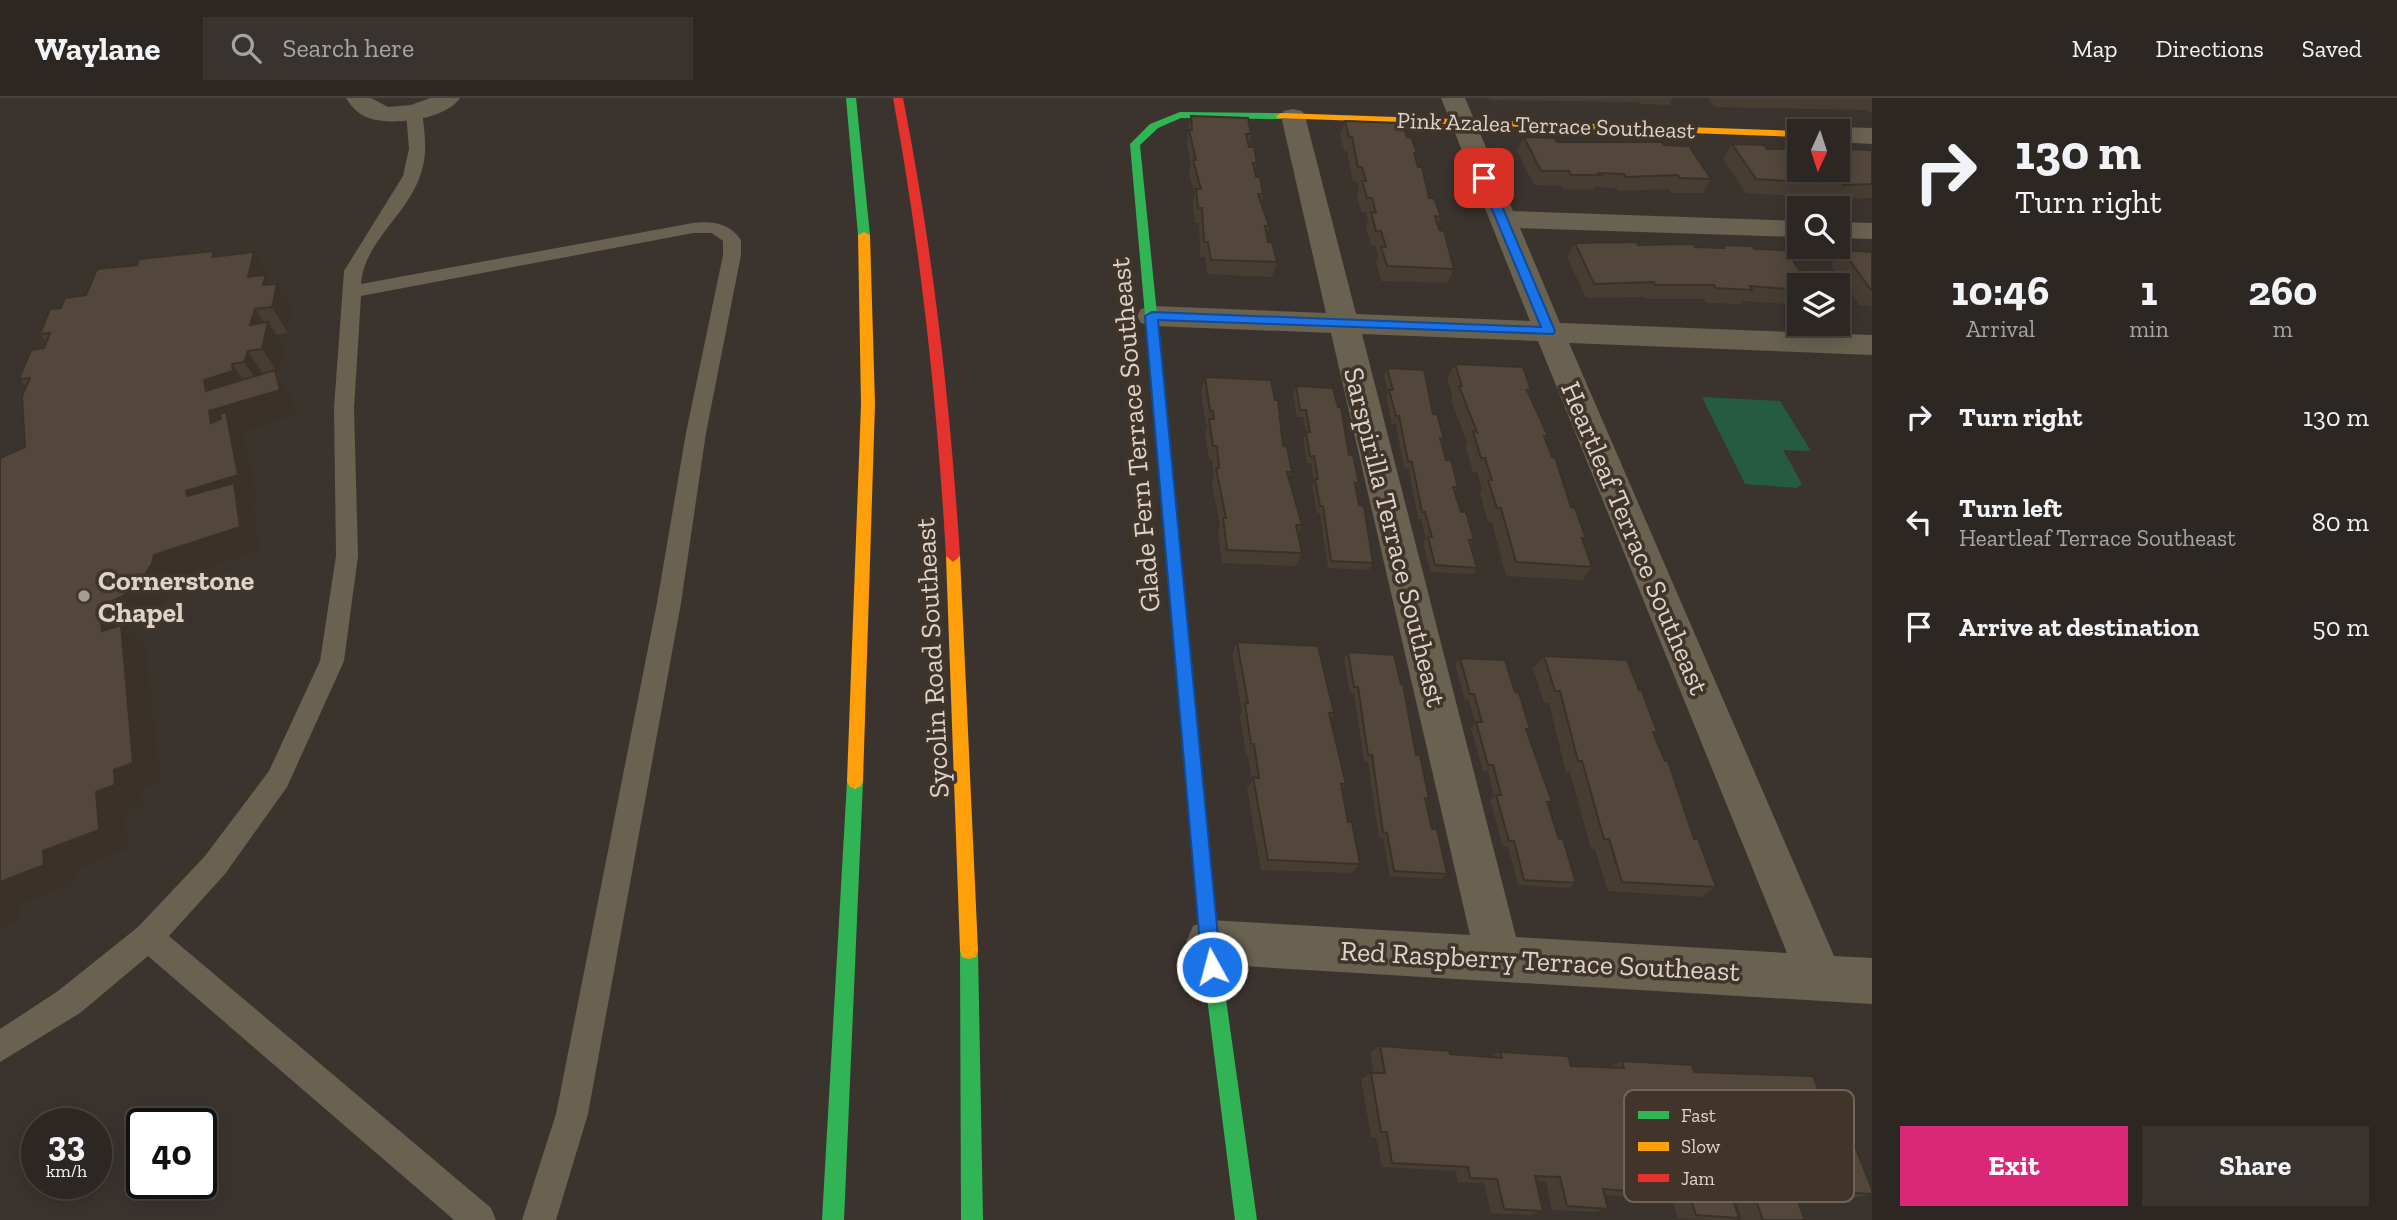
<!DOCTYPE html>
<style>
:root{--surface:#2c2722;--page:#38332f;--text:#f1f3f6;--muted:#a6a5a5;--line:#484440;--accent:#db2777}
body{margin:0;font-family:"Zilla Slab",serif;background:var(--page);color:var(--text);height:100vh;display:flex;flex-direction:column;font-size:26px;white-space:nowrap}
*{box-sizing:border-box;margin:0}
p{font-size:23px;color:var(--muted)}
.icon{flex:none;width:38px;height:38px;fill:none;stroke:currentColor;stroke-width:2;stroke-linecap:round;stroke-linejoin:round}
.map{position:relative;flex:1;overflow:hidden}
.drawer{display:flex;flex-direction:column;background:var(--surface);width:525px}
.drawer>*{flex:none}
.guide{background:#2c2722;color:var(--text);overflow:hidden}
.needle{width:46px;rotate:183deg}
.buttons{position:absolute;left:1787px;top:21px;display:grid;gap:14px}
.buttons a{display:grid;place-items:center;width:63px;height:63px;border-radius:0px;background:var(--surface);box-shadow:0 4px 18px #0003,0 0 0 2px var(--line);font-size:35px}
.speed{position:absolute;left:21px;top:1010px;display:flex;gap:14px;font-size:35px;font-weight:700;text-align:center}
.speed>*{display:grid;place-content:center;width:91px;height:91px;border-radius:50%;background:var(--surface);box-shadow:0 4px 18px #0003,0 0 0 2px var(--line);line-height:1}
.speed small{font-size:18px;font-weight:400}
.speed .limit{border:4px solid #111;border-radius:10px;background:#fff;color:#111}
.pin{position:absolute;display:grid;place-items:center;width:60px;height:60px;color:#fff;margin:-30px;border-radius:14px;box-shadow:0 4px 10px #0006}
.me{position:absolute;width:77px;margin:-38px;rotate:353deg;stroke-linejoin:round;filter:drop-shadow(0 0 5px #0008)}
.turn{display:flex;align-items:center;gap:24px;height:147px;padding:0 28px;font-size:32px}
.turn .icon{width:91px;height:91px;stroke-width:2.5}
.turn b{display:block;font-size:49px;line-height:60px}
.eta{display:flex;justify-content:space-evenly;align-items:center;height:119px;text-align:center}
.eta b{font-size:42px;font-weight:700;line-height:49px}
.button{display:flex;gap:14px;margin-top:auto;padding:14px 28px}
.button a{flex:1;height:80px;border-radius:0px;background:var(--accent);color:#fff;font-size:28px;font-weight:700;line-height:80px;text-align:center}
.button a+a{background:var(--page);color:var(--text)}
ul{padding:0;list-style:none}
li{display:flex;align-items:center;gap:21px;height:105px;padding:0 28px}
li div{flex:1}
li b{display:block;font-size:26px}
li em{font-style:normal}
header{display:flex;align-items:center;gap:42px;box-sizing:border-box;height:98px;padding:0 35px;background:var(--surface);border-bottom:2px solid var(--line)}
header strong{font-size:33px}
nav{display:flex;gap:38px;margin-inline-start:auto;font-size:24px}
.search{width:490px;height:63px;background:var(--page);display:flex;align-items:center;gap:18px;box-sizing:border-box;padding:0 24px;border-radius:0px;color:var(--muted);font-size:26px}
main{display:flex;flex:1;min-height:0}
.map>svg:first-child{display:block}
</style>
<header>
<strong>Waylane</strong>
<div class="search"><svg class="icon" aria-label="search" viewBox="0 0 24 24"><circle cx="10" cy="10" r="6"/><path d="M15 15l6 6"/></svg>Search here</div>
<nav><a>Map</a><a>Directions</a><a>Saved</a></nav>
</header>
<main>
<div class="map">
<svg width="1872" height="1122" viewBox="0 0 1872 1122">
<rect width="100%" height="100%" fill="#3b342e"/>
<!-- green -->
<path fill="#255b41" d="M1702,299l78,4 31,50 -28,-1 19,34 -5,4 -52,-4z"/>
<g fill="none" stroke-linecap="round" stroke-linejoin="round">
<!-- lane -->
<path fill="#696251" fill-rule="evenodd" d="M414,9l8,5c3,22 6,43 -2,64 -13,39 -56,66 -59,108l332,-61c20,-2 36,0 48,17v15l-35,178 -25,170 -93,511 -32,106h-34l34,-106 101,-511 29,-170 37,-178v-14l-11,-8h-19l-332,63 -7,112 4,148 -14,105 -57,126 -62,87 -56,62 322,272 5,12h-42l-306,-264 -68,57 -80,49v-33l58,-38 80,-64 67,-71 64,-85 51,-110 16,-105 -2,-148 10,-137 59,-95 6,-27 -3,-37z"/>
<!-- street -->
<g fill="#696251" fill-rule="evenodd">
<path d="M346,0h25l17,9 23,-2 19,-7h30c-15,22 -70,29 -94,19 -9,-4 -15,-11 -20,-19z"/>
<path d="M1441,0h24l48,113 286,10v16l-279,-9 40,95 312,12v20l-303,-12 265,613 38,2v46l-663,-40 -16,-6 -7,-16 7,-16 16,-6 261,15 -139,-602 -179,-7 -11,-3 -4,-7 4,-7 11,-3 174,7 -45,-197 3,-5 9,-2 9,2 3,5 51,198 174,7zM1362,236l176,7 249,612 -271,-16z"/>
<path d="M1838,29l34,1v16l-34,-2v-11h-10z"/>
<path d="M1838,124l34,1v16l-34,-1z"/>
</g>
<!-- fast -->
<g fill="#30b455" fill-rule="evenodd">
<path d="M846,0h10l14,137 -6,3 -6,-3z"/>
<path d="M1180,14l101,1 5,3 -5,3 -100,-1 -23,10 -18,17 32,319 -7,5 -7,-5 -28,-320 20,-20z"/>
<path d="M855,675l6,3 2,5 -19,439h-22l25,-439 2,-5z"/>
<path d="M1202,756l6,2 3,6 7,80 39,278h-22l-35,-278 -7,-80 3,-6z"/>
<path d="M969,843l7,2 2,7 5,270h-22l-1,-270 2,-7z"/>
</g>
<!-- slow -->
<g fill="#ff9f0a" fill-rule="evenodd">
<path d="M1281,15l518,18h1l-1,6 -522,-19 -1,-2z"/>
<path d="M864,134l6,3 5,169 -12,377 -2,5 -6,3 -6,-3 -2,-5 14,-377 -3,-169z"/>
<path d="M1165,361l7,5 39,398 -3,6 -6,2 -6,-2 -3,-6 -35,-398z"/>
<path d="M953,452l7,6 18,394 -2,7 -7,2 -7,-2 -2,-7 -14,-394z"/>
</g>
<!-- jam -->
<path fill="#e5322d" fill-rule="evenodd" d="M893,0h10c30,152 47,304 57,458l-7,6 -7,-6c-9,-154 -25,-306 -53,-458z"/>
</g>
<!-- wall -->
<g fill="#473d33">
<path d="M1489,0h184l-4,7 -29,-1 -2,-2 -148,-2z"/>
<path d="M1708,0h164v14h-4l-3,-2 -151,-3z"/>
<path d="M1191,18l60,18 -2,10 8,19 -2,9 1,5 7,17 -2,8 8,24 -2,7 1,9 9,20 -5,15 -65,-3 -2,-17h-5l-1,-34h-4l-2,-20 2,-9 -6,-20 2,-9 -4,-21 1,-8v-6z"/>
<path d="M1345,23l62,16 10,16 -2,5 14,40 12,19 -3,7 16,45 -7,14 -66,-2 -5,-20 2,-6 -3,-10h-4l-5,-18 2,-7 -2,-8h-5l-4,-17 2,-6 -3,-8h-3l-6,-30h-3l-4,-16z"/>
<path d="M1524,39l33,5 107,3 47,34 -9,14h-31l-2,-4 -51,2 -2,-3 -22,-1 -1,3 -30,-1 -2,-3 -27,-1 -17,-34z"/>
<path d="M1732,46l35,5 105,1v48l-40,1 -2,-3 -22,-1 -1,2 -61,-4 -23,-34z"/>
<path d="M1575,145l145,5 2,-3 32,4 45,36v20l-55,-4 -2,3 -36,-1 -2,-4h-58l-2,-2 -58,1 -19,-41z"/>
<path d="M1842,152l30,2v54l-13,-1 -28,-40z"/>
<path d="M254,154l16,26 -1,2 3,4h5l16,25 -5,24 -12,2 9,13 -6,27 13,21 5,19 -56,17 4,5 12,63 -7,2 4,5 6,44 -83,28 -2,9 -12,17 -16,14 -21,11 20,18 15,135 -19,7 1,15 -18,7 3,37 -53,21 1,13 -57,22 1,16 -20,8v-471l25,-11 1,-61 -7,-7 25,-31 2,-6 -6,-8 21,-26 25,-13 132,-39z"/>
<path d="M1455,266l76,26 -2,4 19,42 -3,4 26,67 15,32 -2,4 8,24 -10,13 -76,-4 -14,-54 -4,-1 -8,-28 2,-4 -5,-17h-4l-8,-27 2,-3 -16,-42 2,-3 -6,-19z"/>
<path d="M1387,270l46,46 11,25 -3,4 5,17 12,27 -3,5 6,20 13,28 -3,5 6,23 -4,6 -42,-2 -8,-29 3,-4 -5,-20h-3l-9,-50 -5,-1 -8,-44h-4l-6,-27 2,-5 -4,-16z"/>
<path d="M1205,279l78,69 9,26 -3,6 13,47 -4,9 4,19 -6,13 -74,-3 -4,-32 2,-5 -8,-44 2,-7 -2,-15 -3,-1 -4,-26 3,-8h-2l-5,-34z"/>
<path d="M1296,288l53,69 10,28 -3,7 17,73 -4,7 -41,-2 -8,-55h-3l-5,-27 2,-4 -3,-19h-4l-4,-24 3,-7 -3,-15h-6l-4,-24z"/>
<path d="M1237,544l97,71 -3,5 15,66 -4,6 6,32 12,42 -9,9 -90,-3 -14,-82 5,-7 -4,-26h-2l-6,-39 2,-5 -10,-56z"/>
<path d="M1348,554l68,103 13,44 -3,4 6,26 15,45 -6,5 -51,-3 -7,-38h-4l-11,-77h-4l-10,-68h-4l-6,-34z"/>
<path d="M1544,558l95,34 18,42 -3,2 40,105 22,48 -15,10 -93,-6 -13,-42h-4l-21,-77h-4l-17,-69h-5l-11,-35z"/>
<path d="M1460,560l55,34 15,37 -3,3 25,70 -4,3 11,34 17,44 -7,5 -51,-3 -10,-38 -5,-1 -13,-46 4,-3 -6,-26h-5l-12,-43 4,-5 -6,-23h-4l-10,-36z"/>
<path d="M1380,948l70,8 40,3 10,-5 71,14 36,2 15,-7 72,11 130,31 48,86v6l-20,3 -57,-4 10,26h-63l-6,-18h-2l5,16 -9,2h-33l-19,-2 -9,-30 -4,-1 2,7 -17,4 -46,-3 4,14 -16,3 -40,-2 -6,-28 -10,-1 7,30 -14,4 -38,-2 -7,-30 -26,-1 -2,-11 -74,-4 -6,-30h-5l-10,-58 10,-6h3l-4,-20z"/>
</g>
<!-- shaded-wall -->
<g fill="#3a3229">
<path d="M254,154l16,26 -1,2 7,10 1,-6 16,25 -5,24 -16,-26 -24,-30z"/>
<path d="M255,211l12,19 1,-6 17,26 -6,27 -17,-26 -12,-24z"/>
<path d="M248,253l17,26 -3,11 -18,-26z"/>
<path d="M232,266l18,26 25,-20 17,26 5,19 -56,17 4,5 12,63 -7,2 4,5 6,44 -83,28 -2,9 -12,17 -16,14 -21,11 20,18 15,135 -19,7 1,15 -18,7 3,37 -53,21 1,13 -57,22 1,16 -20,8v-47l43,-31 71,-81 -14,-163 54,-52 33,-59 -1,-5 25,-68 -7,-43z"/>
</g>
<!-- building -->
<g fill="#53473b" stroke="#3a3229" stroke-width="2">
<path d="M1191,18l57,2 3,16h-5l3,13h5l3,16h-4l3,14h4l3,17h-5l11,32h-4l3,16h4l5,20 -66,-2 -3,-18h-4l-2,-34h-4l-2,-19h5l-8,-29h3l-7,-30h3z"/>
<path d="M1345,23l57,2 5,14h4l6,16h-3l4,14h4l7,31h5l7,19 -6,-1 4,14 5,1 10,38 -67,-3 -6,-19h5l-5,-16h-5l-5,-19 5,1 -4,-15h-5l-5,-17h4l-4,-14h-4l-6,-30h-3z"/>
<path d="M1524,39l31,1 2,4h105l2,3 25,1 22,33 -31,-1 -2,-3 -52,2 -2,-3 -25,-1 2,2h-30l-2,-4h-28z"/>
<path d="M1732,46l32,1 3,4h32v21h39v-21l34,1v34l-29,1 -2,-4h-25l1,2 -61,-4z"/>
<path d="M1637,144l1,3 56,-1 1,3 29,1 -2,-3 30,1 2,3 32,1 23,35h-10v5l-49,-4 2,4 -36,-2 -2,-3h-59l-1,-3 -60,2 -19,-41z"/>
<path d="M1842,152l30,2v38h-1z"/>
<path d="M214,153l-2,6 42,-5 -6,25 18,-2 -3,10 14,-1 -5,23 -17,2 -5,16 18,-3 -6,27 -14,2 -4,11 -12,2 1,7 -29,9 2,11 69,-21 5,20 -71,21 2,12 10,-4 -1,-5 6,-2 12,63 -52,16 1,5 47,-13 6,44 -86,28 -2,9 -13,18 -16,14 -23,11 2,24 19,-6 12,138 -19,7 1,15 -19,7 3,38 -56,21 1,14 -44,17v-424l25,-11 -3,-51 8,-18 -11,1 12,-29 13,-2 6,-15 -10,1 10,-25 11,-1 4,-10 21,-3 11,-26 40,-4 2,-6z"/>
<path d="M1455,266l68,3 8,23h-4l21,46h-4l8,21h3l16,50 4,1 11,31 -4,-1 10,29 -76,-5 -15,-54h-4l-9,-28h4l-7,-22h-4l-8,-27 4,1 -18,-46h3z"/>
<path d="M1387,270l37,2 9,44h4l7,25 -4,-1 6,22h5l7,27h-5l8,25h5l8,28h-5l8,28 -42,-3 -7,-28h4l-7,-25h-3l-10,-50 -4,-1 -9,-45h-3l-7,-26h4z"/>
<path d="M1205,279l66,3 4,20h3l5,46 4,1 5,25h-5l15,53h-6l6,28 -75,-3 -4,-32h3l-10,-50h3l-2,-22h-4l-4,-27h5l-1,-8h-3z"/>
<path d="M1296,288l37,2 5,19h3l8,48h4l6,28h-4l4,22 5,1 9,57 -42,-2 -8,-55h-3l-5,-27h3l-4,-23h-4l-4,-24h4l-4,-22h-6z"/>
<path d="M1237,544l81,4 16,67h-5l17,71h-5l7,38h4l8,42 -92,-4 -15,-83 6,1 -5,-34h-3l-6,-40 3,-1z"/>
<path d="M1348,554l46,3 7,29h2l13,71h4l9,44 -4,-1 7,31h5l10,45 -53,-3 -7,-38 -4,-1 -11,-77h-4l-10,-68h-4z"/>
<path d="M1544,558l83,4 12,30 3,1 15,41h-4l12,29h3l26,78h4l18,48 -94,-5 -13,-43h-5l-22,-78h-4l-18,-70h-5z"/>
<path d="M1460,560l45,2 10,32 4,1 11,36h-4l26,73h-5l12,37h4l13,44 -52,-3 -10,-39h-5l-13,-46h5l-8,-30h-5l-12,-43h6l-8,-28h-4z"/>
<path d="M1380,948l69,5 1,3 52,4 -2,-6 68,4 3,10 53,2 -2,-7 70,4 2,7 119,4 11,27 14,1 34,85v5l-79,-5 12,31h-42l-8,-22 -23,-1 7,21 -43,-3 -10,-31 -23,-3 4,13 -64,-5 5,20 -41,-3 -7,-29 -25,-1 8,35 -39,-2 -7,-30 -27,-1 -2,-11 -76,-4 -5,-31h-6l-10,-59h14z"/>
</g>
<!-- route -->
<path fill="#1a73e8" stroke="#114b97" stroke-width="2" d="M1484,77l6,3 65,153 -2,3 -395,-14 63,647 -2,7 -7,3 -7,-3 -3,-7 -57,-651 7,-4 389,15 -62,-149z"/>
<!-- markers -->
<circle fill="#a49b95" stroke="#413428" stroke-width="2.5" cx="84" cy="498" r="7"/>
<g text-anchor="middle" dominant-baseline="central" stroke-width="7" stroke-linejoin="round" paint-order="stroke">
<!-- far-street labels -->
<g font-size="23" fill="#dcd3cc" stroke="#413428">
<text transform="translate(1546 27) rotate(2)">Pink Azalea Terrace Southeast</text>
</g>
<!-- street labels -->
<g font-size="28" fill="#dcd3cc" stroke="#413428">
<text transform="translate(1135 337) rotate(-95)">Glade Fern Terrace Southeast</text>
<text transform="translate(1395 439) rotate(76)">Sarspirilla Terrace Southeast</text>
<text transform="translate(1635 440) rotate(67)">Heartleaf Terrace Southeast</text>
<text transform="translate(932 560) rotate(-93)">Sycolin Road Southeast</text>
<text transform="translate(1540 863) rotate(3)">Red Raspberry Terrace Southeast</text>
</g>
<!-- poi labels -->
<g font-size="28" font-weight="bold" fill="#dcd3cc" stroke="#413428" text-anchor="start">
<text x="98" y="482">Cornerstone<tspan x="98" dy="32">Chapel</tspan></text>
</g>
</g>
<!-- legend -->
<rect x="1624" y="992" width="230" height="112" rx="10" fill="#413428" stroke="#706459" stroke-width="2"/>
<rect x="1638" y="1013" width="31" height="8" fill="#30b455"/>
<rect x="1638" y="1044" width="31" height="9" fill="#ff9f0a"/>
<rect x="1638" y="1076" width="31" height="8" fill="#e5322d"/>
<g font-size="19" fill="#dcd3cc">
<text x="1681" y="1024">Fast</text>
<text x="1681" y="1055">Slow</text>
<text x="1681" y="1087">Jam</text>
</g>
</svg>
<div class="buttons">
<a><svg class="needle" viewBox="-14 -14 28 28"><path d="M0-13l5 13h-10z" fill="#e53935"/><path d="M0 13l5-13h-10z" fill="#a6a5a5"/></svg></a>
<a><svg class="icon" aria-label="search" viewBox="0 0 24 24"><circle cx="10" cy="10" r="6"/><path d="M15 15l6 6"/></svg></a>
<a><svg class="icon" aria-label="layers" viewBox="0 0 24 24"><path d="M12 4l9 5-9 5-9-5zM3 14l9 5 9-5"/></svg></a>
</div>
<div class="speed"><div>33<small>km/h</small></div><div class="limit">40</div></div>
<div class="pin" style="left:1484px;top:80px;background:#d93025"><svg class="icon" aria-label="arrive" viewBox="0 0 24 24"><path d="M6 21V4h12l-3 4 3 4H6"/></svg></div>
<svg class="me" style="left:1212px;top:869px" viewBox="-20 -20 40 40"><circle r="17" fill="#1a73e8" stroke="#fff" stroke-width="3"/><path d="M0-11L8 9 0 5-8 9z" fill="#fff"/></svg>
</div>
<section class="drawer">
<div class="guide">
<div class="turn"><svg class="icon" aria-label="right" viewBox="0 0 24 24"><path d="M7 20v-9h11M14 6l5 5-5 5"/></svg><div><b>130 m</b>Turn right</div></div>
</div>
<div class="eta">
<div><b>10:46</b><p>Arrival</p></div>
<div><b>1</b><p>min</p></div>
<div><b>260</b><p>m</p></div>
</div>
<ul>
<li><svg class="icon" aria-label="right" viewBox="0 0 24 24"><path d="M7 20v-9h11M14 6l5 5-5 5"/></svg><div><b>Turn right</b></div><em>130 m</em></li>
<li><svg class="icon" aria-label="left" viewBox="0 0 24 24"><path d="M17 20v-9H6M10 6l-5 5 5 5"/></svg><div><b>Turn left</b><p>Heartleaf Terrace Southeast</p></div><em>80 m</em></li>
<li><svg class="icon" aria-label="arrive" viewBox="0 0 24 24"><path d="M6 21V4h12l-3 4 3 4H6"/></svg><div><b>Arrive at destination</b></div><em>50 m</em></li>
</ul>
<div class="button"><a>Exit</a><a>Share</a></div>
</section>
</main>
